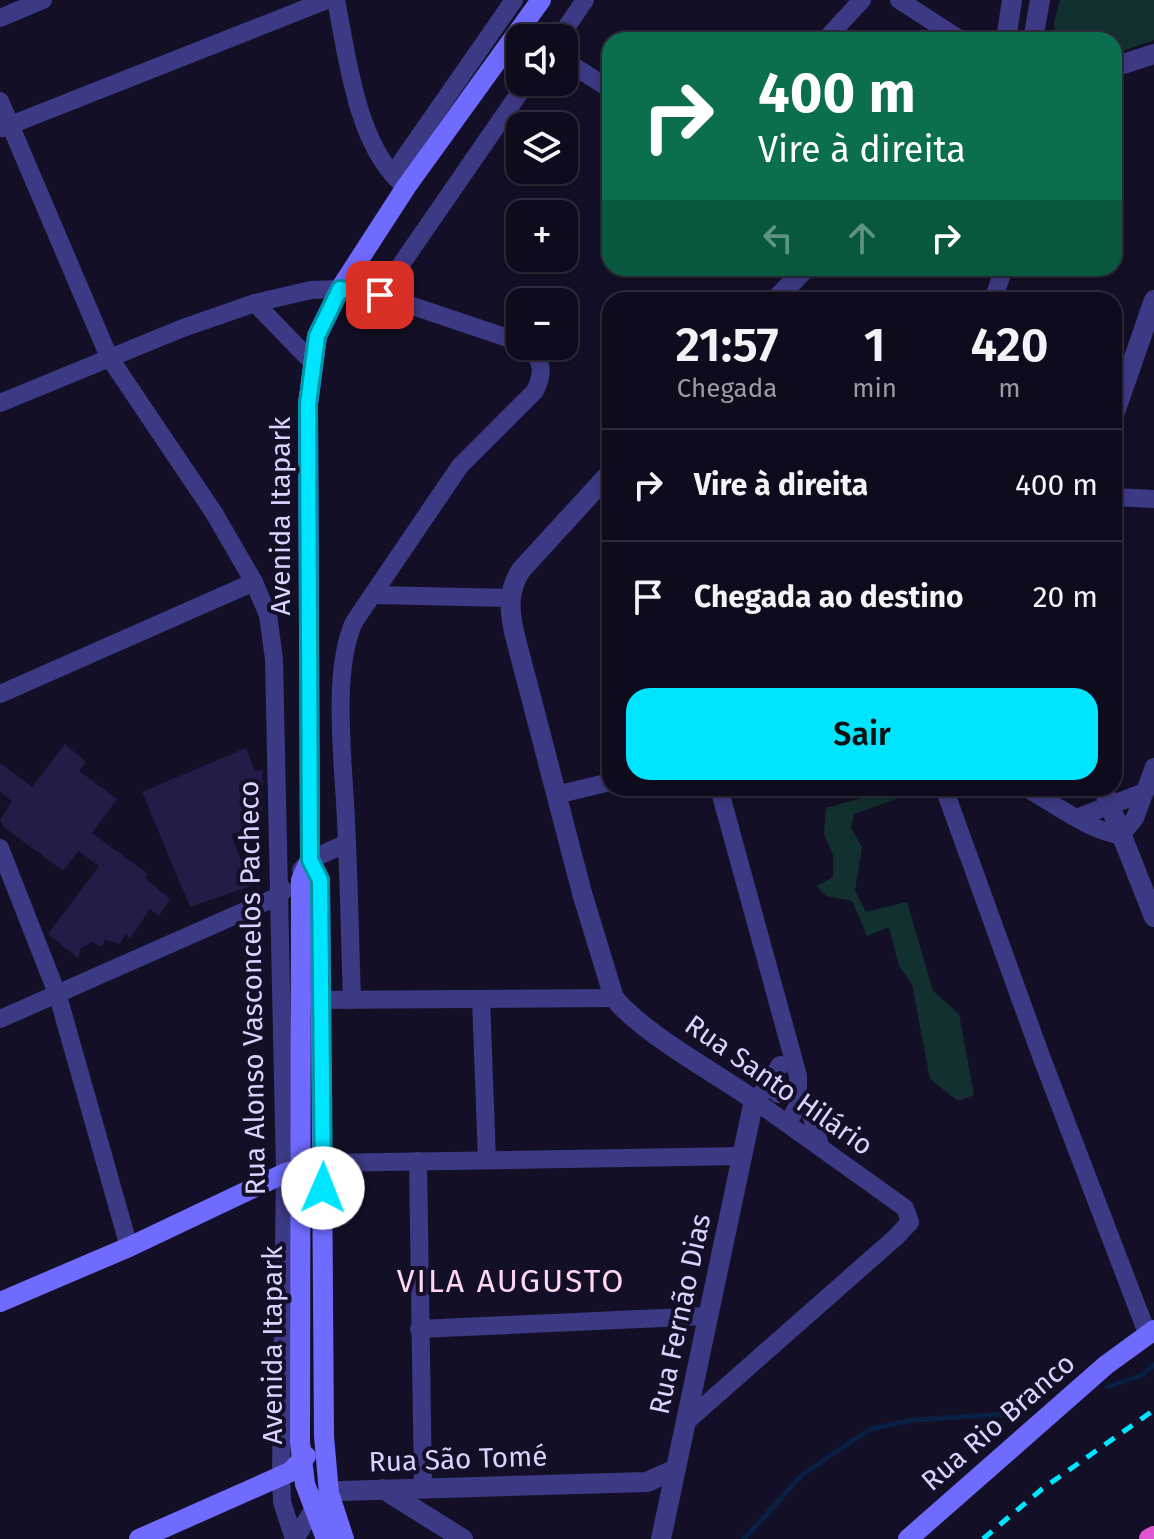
<!DOCTYPE html>
<html lang="pt">
<meta charset="utf-8">
<style>
:root{--surface:#0e0b1c;--page:#171425;--text:#f1f3f6;--muted:#9b9ba3;--line:#2e2b3b;--accent:#00e5ff}
body{margin:0;font-family:"Fira Sans",sans-serif;background:var(--page);color:var(--text);height:100vh;display:flex;flex-direction:column;font-size:30px;white-space:nowrap}
*{box-sizing:border-box;margin:0}
p{font-size:26px;color:var(--muted)}
.icon{flex:none;width:44px;height:44px;fill:none;stroke:currentColor;stroke-width:2;stroke-linecap:round;stroke-linejoin:round}
.map{position:relative;flex:1;overflow:hidden}
.details{position:absolute;left:602px;top:292px;width:520px;height:504px;display:flex;flex-direction:column;background:var(--surface);border-radius:24px;box-shadow:0 4px 12px #0003,0 0 0 2px var(--line)}
.details>*{flex:none}
.guide{position:absolute;left:602px;top:32px;width:520px;height:244px;border-radius:24px;box-shadow:0 4px 12px #0003,0 0 0 2px var(--line);background:#0b6e4f;color:#fff;overflow:hidden}
.fabs{position:absolute;left:506px;top:24px;display:grid;gap:16px}
.fabs a{display:grid;place-items:center;width:72px;height:72px;border-radius:16px;background:var(--surface);box-shadow:0 4px 12px #0003,0 0 0 2px var(--line);font-size:40px}
.pin{position:absolute;display:grid;place-items:center;width:68px;height:68px;color:#fff;margin:-34px;border-radius:16px;box-shadow:0 4px 12px #0006}
.me{position:absolute;width:88px;margin:-44px;rotate:1deg;stroke-linejoin:round;filter:drop-shadow(0 0 6px #0008)}
.turn{display:flex;align-items:center;gap:28px;height:168px;padding:0 24px;font-size:36px}
.turn .icon{width:104px;height:104px;stroke-width:2.5}
.turn b{display:block;font-size:56px;line-height:68px}
.lanes{display:flex;align-items:center;height:76px;padding:0 24px;background:#0003;justify-content:center;gap:40px;direction:ltr}
.lanes .off{opacity:.35}
.eta{display:flex;justify-content:space-evenly;align-items:center;height:136px;text-align:center}
.eta b{font-size:48px;font-weight:600;line-height:56px}
.action{display:flex;gap:16px;margin-top:auto;padding:16px 24px}
.action a{flex:1;height:92px;border-radius:24px;background:var(--accent);color:#111;font-size:32px;font-weight:600;line-height:92px;text-align:center}
ul{padding:0;list-style:none}
li{display:flex;align-items:center;gap:24px;height:112px;padding:0 24px;border-top:2px solid var(--line)}
li div{flex:1}
li b{display:block;font-size:30px}
li em{font-style:normal}
.map>svg:first-child{display:block}
</style>
<div class="map">
<svg width="1154" height="1539" viewBox="0 0 1154 1539">
<rect width="100%" height="100%" fill="#130f26"/>
<!-- green -->
<g fill="#12302f">
<path d="M1060,0h94v40l-40,14v-14h-58l-2,-18z"/>
<path d="M892,789l5,10 -43,15 -3,14 11,19 -7,44 11,21 41,-10 26,89 26,23 15,81 -16,6 -28,-22 -18,-95 -13,-18 -10,-39 -22,9 -15,-35 -26,-5 -10,-10 17,-9v-22l-9,-21 2,-26z"/>
</g>
<g fill="none" stroke-linecap="round" stroke-linejoin="round">
<!-- stream -->
<g stroke="#0a1f44" stroke-width="5">
<path d="M1107,1387l35,-12 12,-10"/>
<path d="M744,1539l58,-64 68,-46 43,-9 94,-6"/>
</g>
</g>
<!-- building -->
<g fill="#241b47">
<path d="M65,744l21,18 -7,9 38,28 -25,34 56,41 -3,4 25,21 -11,17 -9,-7 -20,29 -5,-4 -5,10 -15,-4 -3,7 -10,-5 -11,6 -3,10 -30,-24 51,-68 -21,-15 -15,20 -59,-44 -4,-7 12,-19 -12,-9v-29l32,24z"/>
<path d="M246,748l9,23 8,-1 -1,57 -31,7 20,52 -61,21 -48,-115z"/>
</g>
<g fill="none" stroke-linecap="round" stroke-linejoin="round">
<!-- minor -->
<g stroke="#3d3a85" stroke-width="18">
<path d="M336,0c11,55 20,139 62,180"/>
<path d="M899,0l62,40"/>
<path d="M0,18l43,-18"/>
<path d="M559,38l26,-38"/>
<path d="M825,40l37,-40"/>
<path d="M564,60l46,29"/>
<path d="M0,101l109,256 105,156 40,69 14,33 6,44 11,514 -4,303 1,26 12,37"/>
<path d="M3,128l324,-128"/>
<path d="M393,174l121,-174"/>
<path d="M380,295l147,-213"/>
<path d="M993,300l11,-32"/>
<path d="M255,303l57,59"/>
<path d="M0,403l183,-75 72,-25 56,-13 29,-1 40,6 140,47"/>
<path d="M1114,497l40,2"/>
<path d="M373,595l137,3"/>
<path d="M0,694l254,-112"/>
<path d="M719,788l79,288v29l-10,18"/>
<path d="M944,788l97,268 103,269 6,7"/>
<path d="M1026,788c27,15 65,44 95,47l14,-17 19,-51"/>
<path d="M556,795l54,-13"/>
<path d="M1079,817l66,-25"/>
<path d="M0,848l58,148 71,251"/>
<path d="M301,870l9,-10 37,-17"/>
<path d="M481,999l6,161"/>
<path d="M309,1000l305,-2"/>
<path d="M352,1000c-2,-59 -3,-119 -6,-178 -2,-56 -15,-149 8,-200l106,-156 75,-75c9,-18 8,-31 -7,-45"/>
<path d="M0,1019l279,-123 5,-6"/>
<path d="M778,1094c32,-3 35,27 42,52"/>
<path d="M418,1161l5,326"/>
<path d="M324,1163l418,-7"/>
<path d="M419,1329l287,-13"/>
<path d="M686,1422l210,-185 14,-15 -5,-14 -151,-108 11,-10 15,-25"/>
<path d="M295,1539l18,-29"/>
</g>
<!-- tertiary -->
<g stroke="#3d3a85" stroke-width="20">
<path d="M1006,40l6,-40"/>
<path d="M1033,40l7,-40"/>
<path d="M1114,67l40,-13"/>
<path d="M775,300l31,-32"/>
<path d="M1114,415l40,-115"/>
<path d="M610,473l-89,97c-13,21 -12,38 -7,62l68,261 32,105c31,37 99,73 140,102l-93,439"/>
<path d="M1103,788l51,129"/>
<path d="M383,1489l80,50"/>
<path d="M317,1504l12,-11 12,-2 306,-9 29,-13"/>
</g>
<!-- secondary -->
<g stroke="#6f6bff" stroke-width="20">
<path d="M310,860l10,20 4,556 5,57 15,46"/>
<path d="M0,1302l129,-55 156,-74 27,-8"/>
<path d="M139,1539l151,-67 16,-16"/>
<path d="M326,1539l-21,-55 -5,-42 1,-562 9,-20 -2,-456 9,-68 23,-47 66,-102 135,-187"/>
<path d="M908,1539l198,-174 48,-35"/>
</g>
<!-- trunk -->
<path stroke="#e055d1" stroke-width="22" d="M1150,1539l4,-2"/>
<!-- rail -->
<path stroke="#00e5ff" stroke-width="5" stroke-dasharray="12 10" stroke-linecap="butt" d="M983,1539l59,-50 112,-79"/>
</g>
<g fill="none" stroke-linecap="round" stroke-linejoin="round">
<defs>
<path id="route" d="M323,1188l-3,-308 -10,-20 -2,-456 9,-68 23,-47 40,6"/>
</defs>
<!-- route casing -->
<use href="#route" stroke="#0095a6" stroke-width="20"/>
<!-- route -->
<use href="#route" stroke="#00e5ff" stroke-width="14"/>
</g>
<g text-anchor="middle" dominant-baseline="central" stroke-width="8" stroke-linejoin="round" paint-order="stroke">
<!-- street labels -->
<g font-size="28" fill="#d9d4ff" stroke="#130f26">
<text transform="translate(280 516) rotate(-90)">Avenida Itapark</text>
<text transform="translate(252 988) rotate(-91)">Rua Alonso Vasconcelos Pacheco</text>
<text transform="translate(779 1085) rotate(35)">Rua Santo Hilário</text>
<text transform="translate(680 1314) rotate(-78)">Rua Fernão Dias</text>
<text transform="translate(272 1345) rotate(-90)">Avenida Itapark</text>
<text transform="translate(998 1422) rotate(-41)">Rua Rio Branco</text>
<text transform="translate(458 1459) rotate(-2)">Rua São Tomé</text>
</g>
<!-- quarter labels -->
<g font-size="32" letter-spacing="2" fill="#ffd6f0" stroke="#130f26">
<text x="511" y="1281">VILA AUGUSTO</text>
</g>
</g>
</svg>
<div class="fabs">
<a><svg class="icon" aria-label="sound" viewBox="0 0 24 24"><path d="M4 9h4l5-4v14l-5-4H4zM17 9q2 3 0 6"/></svg></a>
<a><svg class="icon" aria-label="layers" viewBox="0 0 24 24"><path d="M12 4l9 5-9 5-9-5zM3 14l9 5 9-5"/></svg></a>
<a>+</a>
<a>−</a>
</div>
<div class="pin" style="left:380px;top:295px;background:#d93025"><svg class="icon" aria-label="arrive" viewBox="0 0 24 24"><path d="M6 21V4h12l-3 4 3 4H6"/></svg></div>
<svg class="me" style="left:323px;top:1188px" viewBox="-20 -20 40 40"><circle r="19" fill="#fff"/><path d="M0-13L10 11 0 6-10 11z" fill="#00e5ff"/></svg>
<div class="guide">
<div class="turn"><svg class="icon" aria-label="right" viewBox="0 0 24 24"><path d="M7 20v-9h11M14 6l5 5-5 5"/></svg><div><b>400 m</b>Vire à direita</div></div>
<div class="lanes"><svg class="icon off" aria-label="left" viewBox="0 0 24 24"><path d="M17 20v-9H6M10 6l-5 5 5 5"/></svg><svg class="icon off" aria-label="ahead" viewBox="0 0 24 24"><path d="M12 20V5M6 11l6-6 6 6"/></svg><svg class="icon" aria-label="right" viewBox="0 0 24 24"><path d="M7 20v-9h11M14 6l5 5-5 5"/></svg></div>
</div>
<section class="details">
<div class="eta">
<div><b>21:57</b><p>Chegada</p></div>
<div><b>1</b><p>min</p></div>
<div><b>420</b><p>m</p></div>
</div>
<ul>
<li><svg class="icon" aria-label="right" viewBox="0 0 24 24"><path d="M7 20v-9h11M14 6l5 5-5 5"/></svg><div><b>Vire à direita</b></div><em>400 m</em></li>
<li><svg class="icon" aria-label="arrive" viewBox="0 0 24 24"><path d="M6 21V4h12l-3 4 3 4H6"/></svg><div><b>Chegada ao destino</b></div><em>20 m</em></li>
</ul>
<div class="action"><a>Sair</a></div>
</section>
</div>
